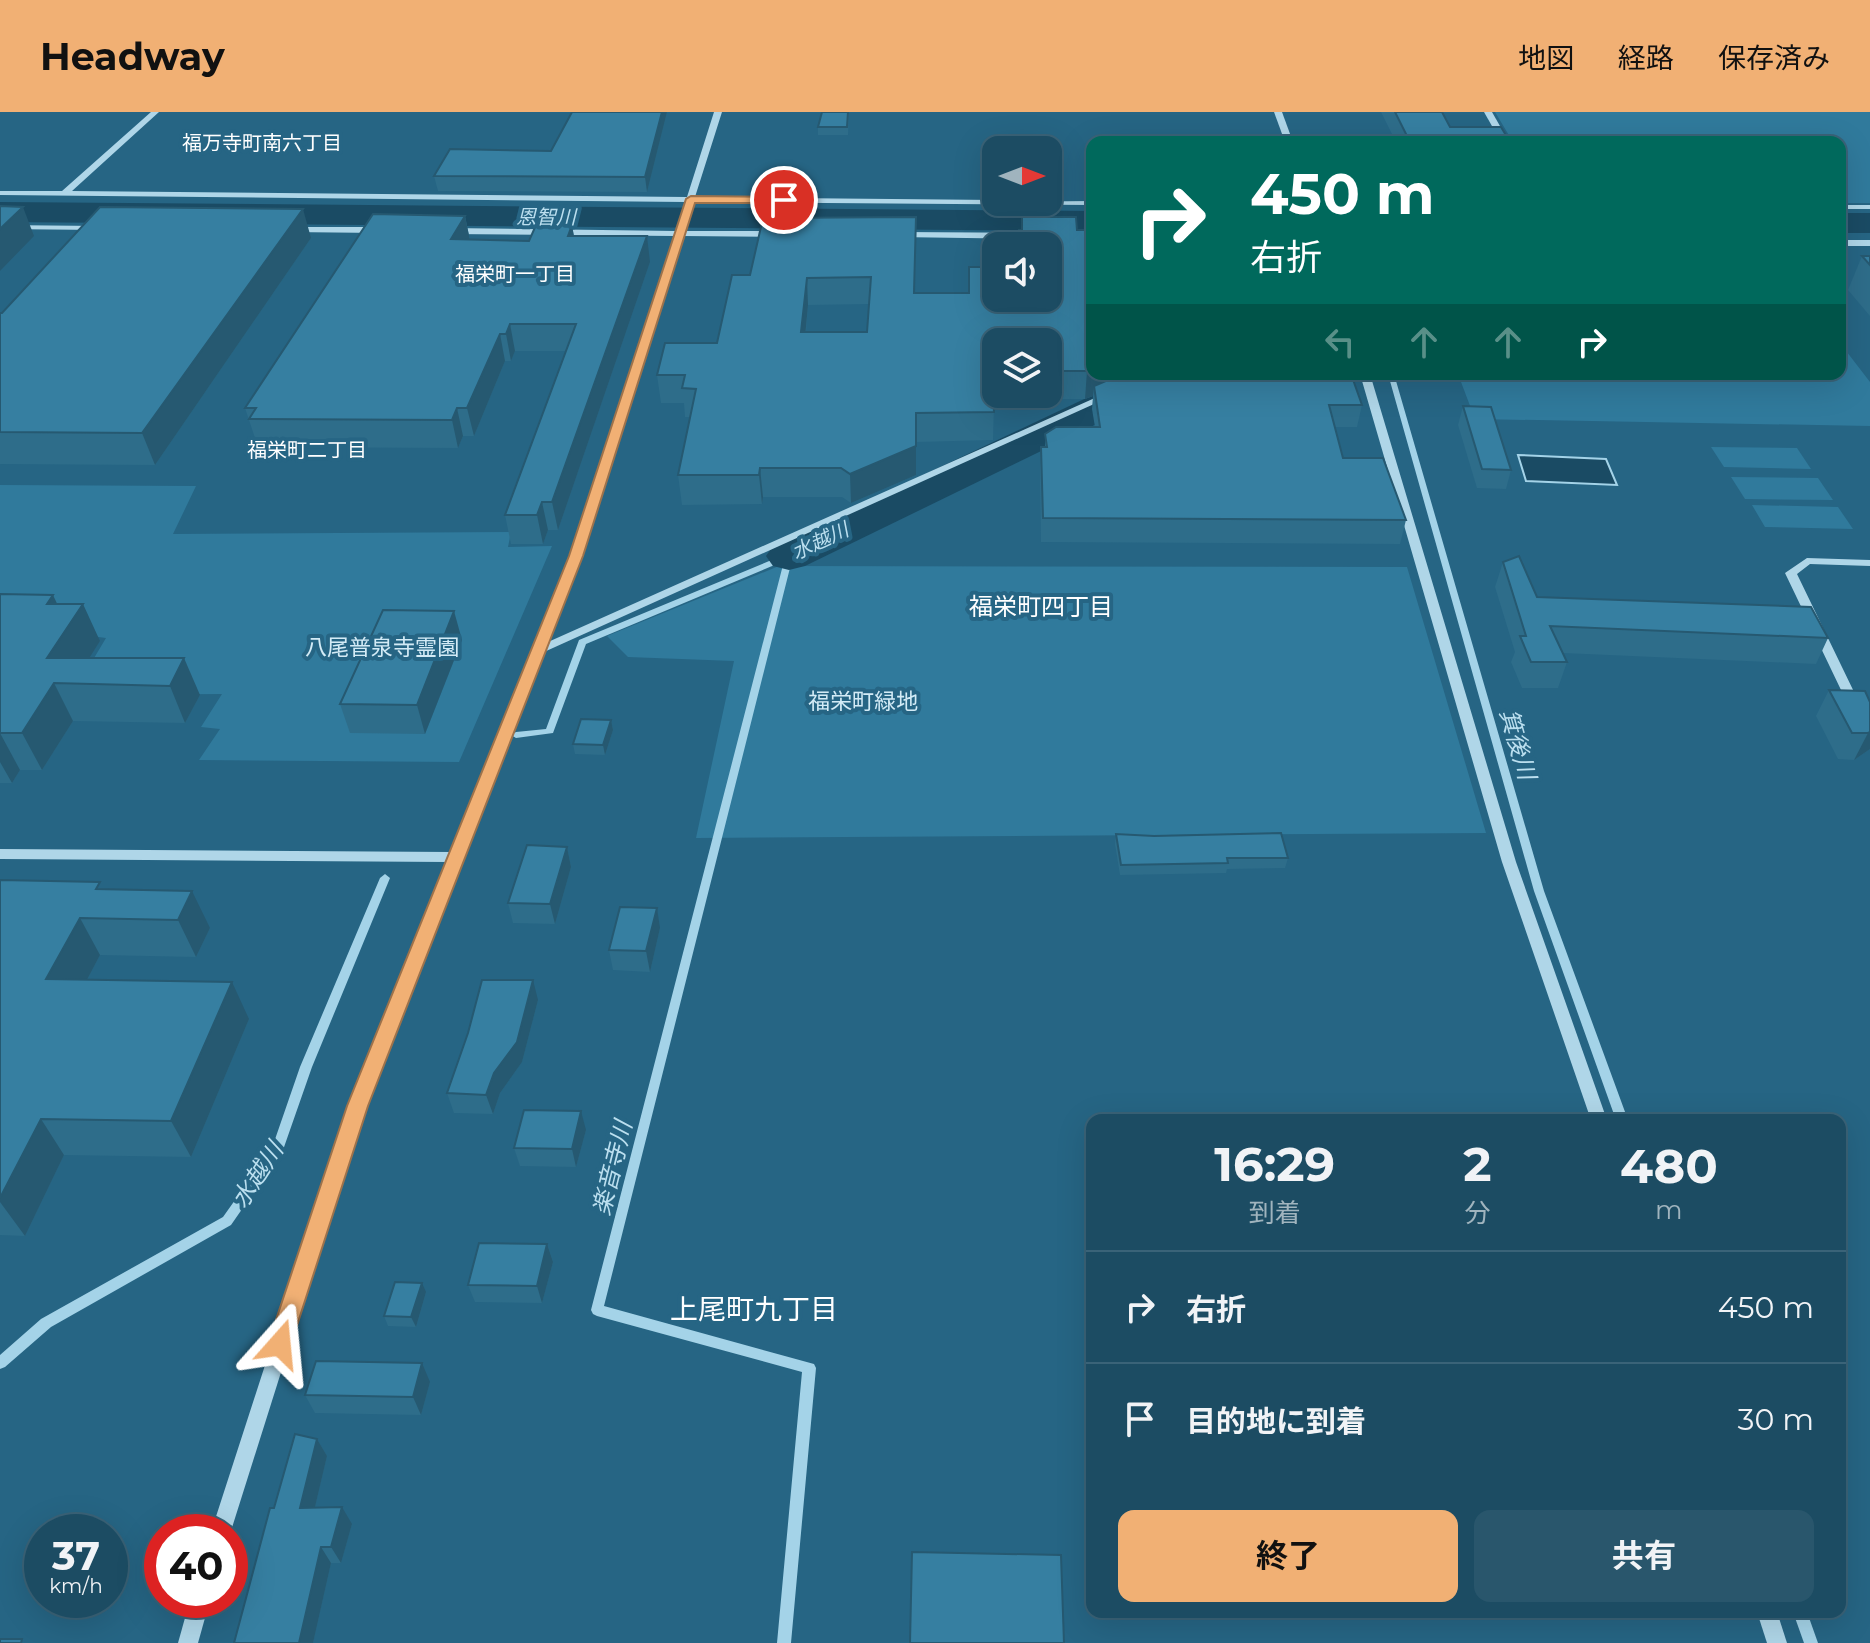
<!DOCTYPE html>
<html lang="ja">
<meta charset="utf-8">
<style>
:root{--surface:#1c4c63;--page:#29566c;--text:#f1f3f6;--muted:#a0b4be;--line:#3a6378;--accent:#f1b074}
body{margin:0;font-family:Montserrat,"Noto Sans JP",sans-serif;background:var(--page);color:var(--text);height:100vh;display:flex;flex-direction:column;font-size:30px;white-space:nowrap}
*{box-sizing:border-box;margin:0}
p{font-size:26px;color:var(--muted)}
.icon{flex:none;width:44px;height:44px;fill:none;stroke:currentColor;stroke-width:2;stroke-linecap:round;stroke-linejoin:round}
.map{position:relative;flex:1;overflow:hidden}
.panel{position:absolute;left:1086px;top:1002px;width:760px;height:504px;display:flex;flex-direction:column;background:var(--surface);border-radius:16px;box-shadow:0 8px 32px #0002,0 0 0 2px var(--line)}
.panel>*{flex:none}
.banner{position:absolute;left:1086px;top:24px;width:760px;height:244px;border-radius:16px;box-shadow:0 8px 32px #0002,0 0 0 2px var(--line);background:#00695c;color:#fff;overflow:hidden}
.needle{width:52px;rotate:90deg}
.buttons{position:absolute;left:982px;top:24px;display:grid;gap:16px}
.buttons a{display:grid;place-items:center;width:80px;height:80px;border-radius:16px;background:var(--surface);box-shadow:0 8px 32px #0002,0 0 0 2px var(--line);font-size:40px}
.speed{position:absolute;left:24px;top:1402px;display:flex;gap:16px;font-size:40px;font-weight:700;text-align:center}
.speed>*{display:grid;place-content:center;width:104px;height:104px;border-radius:50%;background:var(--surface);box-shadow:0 8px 32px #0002,0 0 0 2px var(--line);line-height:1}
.speed small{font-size:20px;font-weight:400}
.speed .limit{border:12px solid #d22;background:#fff;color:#111}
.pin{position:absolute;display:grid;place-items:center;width:68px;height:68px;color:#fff;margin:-34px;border:4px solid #fff;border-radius:50%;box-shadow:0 2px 8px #0007}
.me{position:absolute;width:88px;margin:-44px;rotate:18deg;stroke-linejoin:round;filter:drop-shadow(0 0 6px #0008)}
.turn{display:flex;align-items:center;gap:28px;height:168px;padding:0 32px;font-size:36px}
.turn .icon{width:104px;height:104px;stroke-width:2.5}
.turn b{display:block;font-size:56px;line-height:68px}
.lanes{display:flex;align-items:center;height:76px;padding:0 32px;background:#0003;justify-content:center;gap:40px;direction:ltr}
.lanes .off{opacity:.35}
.eta{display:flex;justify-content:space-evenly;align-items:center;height:136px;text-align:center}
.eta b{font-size:48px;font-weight:700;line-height:56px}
.action{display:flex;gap:16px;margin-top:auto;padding:16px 32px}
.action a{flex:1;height:92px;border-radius:16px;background:var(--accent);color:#111;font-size:32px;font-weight:700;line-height:92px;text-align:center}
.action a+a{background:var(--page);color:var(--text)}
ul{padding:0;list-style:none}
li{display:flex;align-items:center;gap:24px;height:112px;padding:0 32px;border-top:2px solid var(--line)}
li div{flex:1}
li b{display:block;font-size:30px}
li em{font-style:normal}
header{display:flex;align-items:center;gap:48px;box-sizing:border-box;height:112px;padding:0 40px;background:var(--accent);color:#111}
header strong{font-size:38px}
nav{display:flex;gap:44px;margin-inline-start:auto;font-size:28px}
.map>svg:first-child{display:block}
</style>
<header>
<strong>Headway</strong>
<nav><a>地図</a><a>経路</a><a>保存済み</a></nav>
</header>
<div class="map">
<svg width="1870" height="1531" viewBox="0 0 1870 1531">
<rect width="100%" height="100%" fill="#266584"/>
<!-- green -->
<g fill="#307a9c">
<path d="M1495,0h375v91h-30v-61h-327z"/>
<path d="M1840,231l30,39v44l-395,-7 -17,-45h382z"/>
<path d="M1711,335l86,1 14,21 -87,-2z"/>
<path d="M1731,365l87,1 15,22 -88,-1z"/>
<path d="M0,373l196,1 -23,48 338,-2 -3,15 44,-1 -93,216 -260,-2 21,-31 -19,-2 21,-33 -150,1 34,-57 -106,-14z"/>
<path d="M1752,393l86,2 15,22 -88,-2z"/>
<path d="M779,454l628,1 79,266 -790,5 38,-177 -106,-4 -21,-21z"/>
</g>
<!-- water -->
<path fill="#1a4b64" stroke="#a4d3e8" stroke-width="2" d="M1518,343l88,4 11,26 -91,-4z"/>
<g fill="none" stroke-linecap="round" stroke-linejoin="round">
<!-- stream -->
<g fill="#a4d3e8" fill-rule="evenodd">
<path d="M1388,262h6l150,517 84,229h-12l-82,-229z"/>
<path d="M786,442h6l1,2 -189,750 210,58 2,4 -25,275h-14l25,-271 -205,-56 -4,-2 -2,-4 193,-749 -198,83 -33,89 -37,5 -5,-3 5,-3 30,-3 33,-89z"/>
<path d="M385,762l5,4 -78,189 -29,83 -52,75 -180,102 -46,40 -5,2v-14l41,-36 182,-102 49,-69 28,-81 80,-189z"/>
<path d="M1793,1500h14l11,31h-14z"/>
</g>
<!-- river -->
<g fill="#1a4b64" fill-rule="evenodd">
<path d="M0,90l1092,9v20l-1092,-9z"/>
<rect x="1840" y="101" width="30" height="20"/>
<path d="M1137,262h52l-6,8 -378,184 -16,4 -16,-4 -7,-10 7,-10z"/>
</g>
<!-- minor -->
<g fill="#afd6e8" fill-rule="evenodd">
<path d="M151,0h8l-87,79 615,6 27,-85h8l-27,85 301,3v2l96,-1v4l-399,-3 -9,29h92l4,3 -4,3 -93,-1 -101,320 -34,86 558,-249 8,2 -570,257 -179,454 -135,428v-2h-19l138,-426 98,-244 -447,-3v-10l451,3 119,-296 104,-320 -226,-2 -4,-3 4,-3 228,3 9,-29 -685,-7v-4h62z"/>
<path d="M1274,0h8l11,30h-8z"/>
<path d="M1484,0h8l17,30h-8z"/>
<rect x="1840" y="93" width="30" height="4"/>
<path d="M0,113l100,1 4,2 -4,2 -100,-1z"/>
<path d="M292,115h88l4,3 -4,3 -91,-1 -1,-2z"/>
<path d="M900,120l136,1 4,3 -4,3 -139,-2v-4z"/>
<rect x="1840" y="128" width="30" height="6"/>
<path d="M1360,262h10l146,488 91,258h-16l-89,-258z"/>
<path d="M1807,446l63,2v6l-60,-2 -13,10 73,151v17l-6,-4 -79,-165z"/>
<path d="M190,1488h20l-12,43h-20z"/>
<path d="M1757,1500h20l10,31h-20z"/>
</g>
</g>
<!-- wall -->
<g fill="#2e6d8a" fill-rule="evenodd">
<path d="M667,0l-20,80 -209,-1 -4,-15 117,-25z"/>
<path d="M849,0l-1,23h-30v-8z"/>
<path d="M1381,0h61l8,15 60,15h-114z"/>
<path d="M465,104l5,24 59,1 43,-16 2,11 76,26 -92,268h-10l-5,14h-32l-6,-29 61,-164h-51l-4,10h-6l-31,75h-11l-5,12 -200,-1 -13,-39z"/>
<path d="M916,105l-1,76 133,5 -27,-68 1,-13 70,157 182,7 88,24 -5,22h-22l8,31 63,62 -6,24 -359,-2 -1,-72 1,-23h4v-13l50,-7 -3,-18 1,-13 -8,3h-77v5h-14l-1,36 -77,2v33l-65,28 -9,-6h-79l-1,7 -80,1 -4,-30 12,-58h-5l-1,-14h-23l-4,-28 60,-32 33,-68zM869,192l-2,28h-61l2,-27zM996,230h52v52h-52z"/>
<path d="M311,126l-156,227 -155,-1v-151z"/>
<path d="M1862,144h8v60l-22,-26z"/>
<path d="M1463,294l48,64 -5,19 -29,-1 -19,-63z"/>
<path d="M1503,450l34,35 291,41 -12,26 -253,-11 4,9 -9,26h-36l-11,-26 4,-10 -20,-65z"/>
<path d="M0,482l58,10 42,37 -11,17 111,37 -15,28 -112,-2 -31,49h-22l-8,13h-12z"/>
<path d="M462,528l-37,94 -75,-1 -10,-29z"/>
<path d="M1829,578l41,12v47l-16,11 -16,-1 -22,-43z"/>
<path d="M611,608l2,10 -8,25 -30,-1 -2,-10z"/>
<path d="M1116,722l172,24 -3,10 -58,1 -1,4 -106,2 -5,-31z"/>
<path d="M567,735l4,20 -16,57 -42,-1 -5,-20z"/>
<path d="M0,768l103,9 107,39 -14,29 -96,-2 -13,25 162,39 -58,138 -127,-2 -39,81 -25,-1z"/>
<path d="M660,816l-10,44 -37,-2 -4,-20z"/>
<path d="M538,888l-16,62 -22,31 -7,21 -39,-1 -7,-20z"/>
<path d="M586,1018l-10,37 -56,-1 -6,-18z"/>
<path d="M547,1132l6,18 -11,41 -67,-1 -7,-17z"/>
<path d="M426,1180l-10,35 -28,-1 -4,-10z"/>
<path d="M430,1270l-9,33 -106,-2 -10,-18z"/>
<path d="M317,1327l10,17 -12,51 37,17 -11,39h-10l-18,80h-79l40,-135z"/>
</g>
<!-- shaded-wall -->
<g fill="#265971">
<path d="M662,0h5l-20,80 -2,-15z"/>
<path d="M23,95l11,29 -34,35v-42z"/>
<path d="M303,97l8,29 -156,227 -13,-32z"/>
<path d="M465,104l5,25 -19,-2z"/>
<path d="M572,113l4,26 -8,-15z"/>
<path d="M647,124l3,26 -92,268 -6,-28z"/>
<path d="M807,166l1,27 -5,54 -2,-27z"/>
<path d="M510,212l5,27 -4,10 -5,-27z"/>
<path d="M500,222l5,27 -31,75 -7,-28z"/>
<path d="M1092,257v5h50l-48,12 -1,10 -8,3 2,-28z"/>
<path d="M457,296l6,28 -5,12 -6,-28z"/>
<path d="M916,301v62l-65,28 -1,-29z"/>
<path d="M760,356l3,29 -1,7 -3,-29z"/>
<path d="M542,390l6,28 -5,14 -6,-29z"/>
<path d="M53,483l15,32 15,-23 17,37 -27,43 -26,-26v-54z"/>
<path d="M454,499l8,29 -37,94 -8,-29z"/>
<path d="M184,546l16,37 -15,28 -15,-37z"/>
<path d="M54,571l19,38 -31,49 -20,-37z"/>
<path d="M611,608l2,10 -8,25 -2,-10z"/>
<path d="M1870,620v17l-16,11 14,-27z"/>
<path d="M0,621l20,37 -8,13 -12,-21z"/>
<path d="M567,735l4,20 -16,57 -5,-20z"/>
<path d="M192,779l18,37 -14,29 -18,-37z"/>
<path d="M657,796l3,20 -10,44 -4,-21z"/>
<path d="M80,806l20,37 -32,61 -22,-37z"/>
<path d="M533,868l5,20 -16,62 -22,31 -7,21 -7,-19 8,-22z"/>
<path d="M232,870l17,37 -58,138 -20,-36z"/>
<path d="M581,999l5,19 -10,37 -4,-18z"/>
<path d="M41,1007l23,36 -39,81 -25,-34v-4z"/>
<path d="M547,1132l6,18 -11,41 -5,-17z"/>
<path d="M422,1171l4,9 -10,35 -5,-10z"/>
<path d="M422,1251l8,19 -9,33 -8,-18z"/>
<path d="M317,1327l10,17 -16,68 -11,-16z"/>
<path d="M342,1395l10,17 -11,39 -10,-16z"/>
<path d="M321,1435l10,16 -18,80h-14z"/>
</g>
<!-- building -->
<g fill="#367fa1" stroke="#265971" stroke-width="2" fill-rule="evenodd">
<path d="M572,0h90l-17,65 -211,-1 16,-27 101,2z"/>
<path d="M822,0h26l-1,15h-29z"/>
<path d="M1395,0h47l8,15h51l9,15h-100z"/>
<path d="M0,94l23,1 -23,22z"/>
<path d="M100,95l203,2 -161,224 -142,-1v-119h2z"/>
<path d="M373,102l92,2 -14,23 78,2 7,-16h36l-4,11h79l-95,266h-10l-5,13h-32l71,-191h-66l-4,10h-6l-33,74h-10l-5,12 -203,-1 7,-11h-11z"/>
<path d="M916,105l-2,76h55v-26h27v31h52v-52h-29v-16h3v-13h54l1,13h15v139l-5,2h-39v-29h-52v34h-3l1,36 -78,1v33l-66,28 -9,-6h-81l-1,7h-81l18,-86 -14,-1 3,-13h-28l8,-32h52l15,-68h18l13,-57zM871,165l-4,55h-66l6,-54z"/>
<path d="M1862,144h8v9z"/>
<path d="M1122,262h150l2,7 1,-7h76l11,31h-33l14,53h40l23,62 -363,-2 -2,-71h6l-2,-13 11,-7h44l-6,-41z"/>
<path d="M1463,294l28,1 20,63 -29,-1z"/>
<path d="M1519,444l18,41 274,10 17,31 -278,-12 17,36h-36l-11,-26h6l-23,-74z"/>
<path d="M0,482l53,1 -6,9h36l-36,54h137l-14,28 -116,-3 -32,50h-22z"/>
<path d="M383,498l71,1 -37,94 -77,-1z"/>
<path d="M1829,578l36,1 5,11v30l-2,1h-16z"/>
<path d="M581,607l30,1 -8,25 -30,-1z"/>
<path d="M1281,721l7,25h-61l1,5 -107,2 -5,-31 38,2z"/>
<path d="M527,733l40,2 -17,57 -42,-1z"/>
<path d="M0,768l100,2 -4,7 96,2 -14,29 -98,-2 -34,61 186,3 -61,139 -130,-2 -41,79z"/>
<path d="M620,795l37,1 -11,43 -37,-1z"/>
<path d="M482,868h51l-16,62 -23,31 -8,22 -39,-2 21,-60z"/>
<path d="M524,998l57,1 -9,38 -58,-1z"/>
<path d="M479,1131l68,1 -10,42 -69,-1z"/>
<path d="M395,1170l27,1 -11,34 -27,-1z"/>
<path d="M316,1249l106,2 -9,34 -108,-2z"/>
<path d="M295,1322l22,5 -17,69 42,-1 -11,40h-10l-22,96h-65l36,-135h4z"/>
<path d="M912,1440l149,3 3,88h-154z"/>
<path d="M0,1527h22l-1,4h-21z"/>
</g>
<!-- route -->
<path fill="#f1b074" stroke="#9d724b" stroke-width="2" d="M691,84l93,1 5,3 -5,3h-89l-112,353 -215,550 -77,238 -3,8 -8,3 -9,-3 -3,-8 79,-238 222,-550 117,-357z"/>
<g text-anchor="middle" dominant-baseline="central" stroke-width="8" stroke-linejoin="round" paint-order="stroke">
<!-- far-neighbourhood labels -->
<g font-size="20" fill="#fff" stroke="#266584">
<text x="262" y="31">福万寺町南六丁目</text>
<text x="515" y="162">福栄町一丁目</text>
<text x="307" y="338">福栄町二丁目</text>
</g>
<!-- far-water labels -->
<g font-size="20" font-style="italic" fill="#bbdfef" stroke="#266584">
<text x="546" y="105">恩智川</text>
<text transform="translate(820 429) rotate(-25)">水越川</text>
</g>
<!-- park labels -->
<g font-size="22" fill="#d3ebf6" stroke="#266584">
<text x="382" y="535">八尾普泉寺霊園</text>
<text x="863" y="589">福栄町緑地</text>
</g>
<!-- neighbourhood labels -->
<g font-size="24" fill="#fff" stroke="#266584">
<text x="1041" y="494">福栄町四丁目</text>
</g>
<!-- water labels -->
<g font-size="24" font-style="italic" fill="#bbdfef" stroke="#266584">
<text transform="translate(1518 632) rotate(74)">箕後川</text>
<text transform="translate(612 1056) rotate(-76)">楽音寺川</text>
<text transform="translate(257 1063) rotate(-57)">水越川</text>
</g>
<!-- near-neighbourhood labels -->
<g font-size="28" fill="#fff" stroke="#266584">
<text x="754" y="1197">上尾町九丁目</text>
</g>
</g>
</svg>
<div class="buttons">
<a><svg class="needle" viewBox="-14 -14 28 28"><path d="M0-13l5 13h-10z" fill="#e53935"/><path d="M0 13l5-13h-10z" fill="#a0b4be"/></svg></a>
<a><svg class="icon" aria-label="sound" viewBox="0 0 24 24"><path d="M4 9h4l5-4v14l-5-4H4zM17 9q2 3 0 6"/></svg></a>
<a><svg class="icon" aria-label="layers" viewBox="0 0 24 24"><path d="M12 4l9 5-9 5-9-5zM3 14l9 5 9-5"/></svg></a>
</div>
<div class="speed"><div>37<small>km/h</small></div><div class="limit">40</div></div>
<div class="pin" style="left:784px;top:88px;background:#d93025"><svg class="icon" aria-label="arrive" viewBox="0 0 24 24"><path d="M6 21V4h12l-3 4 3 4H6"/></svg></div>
<svg class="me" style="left:280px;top:1232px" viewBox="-20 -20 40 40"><path d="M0-17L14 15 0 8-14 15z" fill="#f1b074" stroke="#fff" stroke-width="4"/></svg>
<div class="banner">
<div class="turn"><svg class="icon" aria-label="right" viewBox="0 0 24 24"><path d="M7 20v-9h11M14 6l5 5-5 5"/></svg><div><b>450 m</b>右折</div></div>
<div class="lanes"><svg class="icon off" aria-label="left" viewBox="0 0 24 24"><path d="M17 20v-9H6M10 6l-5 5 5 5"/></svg><svg class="icon off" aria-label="ahead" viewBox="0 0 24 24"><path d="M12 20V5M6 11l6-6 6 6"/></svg><svg class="icon off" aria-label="ahead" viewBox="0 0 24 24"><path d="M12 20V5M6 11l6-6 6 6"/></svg><svg class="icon" aria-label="right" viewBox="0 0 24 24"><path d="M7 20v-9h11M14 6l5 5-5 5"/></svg></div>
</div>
<section class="panel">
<div class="eta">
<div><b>16:29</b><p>到着</p></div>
<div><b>2</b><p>分</p></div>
<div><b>480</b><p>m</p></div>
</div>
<ul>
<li><svg class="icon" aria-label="right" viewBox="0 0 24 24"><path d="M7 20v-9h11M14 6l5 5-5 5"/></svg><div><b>右折</b></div><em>450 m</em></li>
<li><svg class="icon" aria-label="arrive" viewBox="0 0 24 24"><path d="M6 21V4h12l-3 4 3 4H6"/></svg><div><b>目的地に到着</b></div><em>30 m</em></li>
</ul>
<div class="action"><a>終了</a><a>共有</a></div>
</section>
</div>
